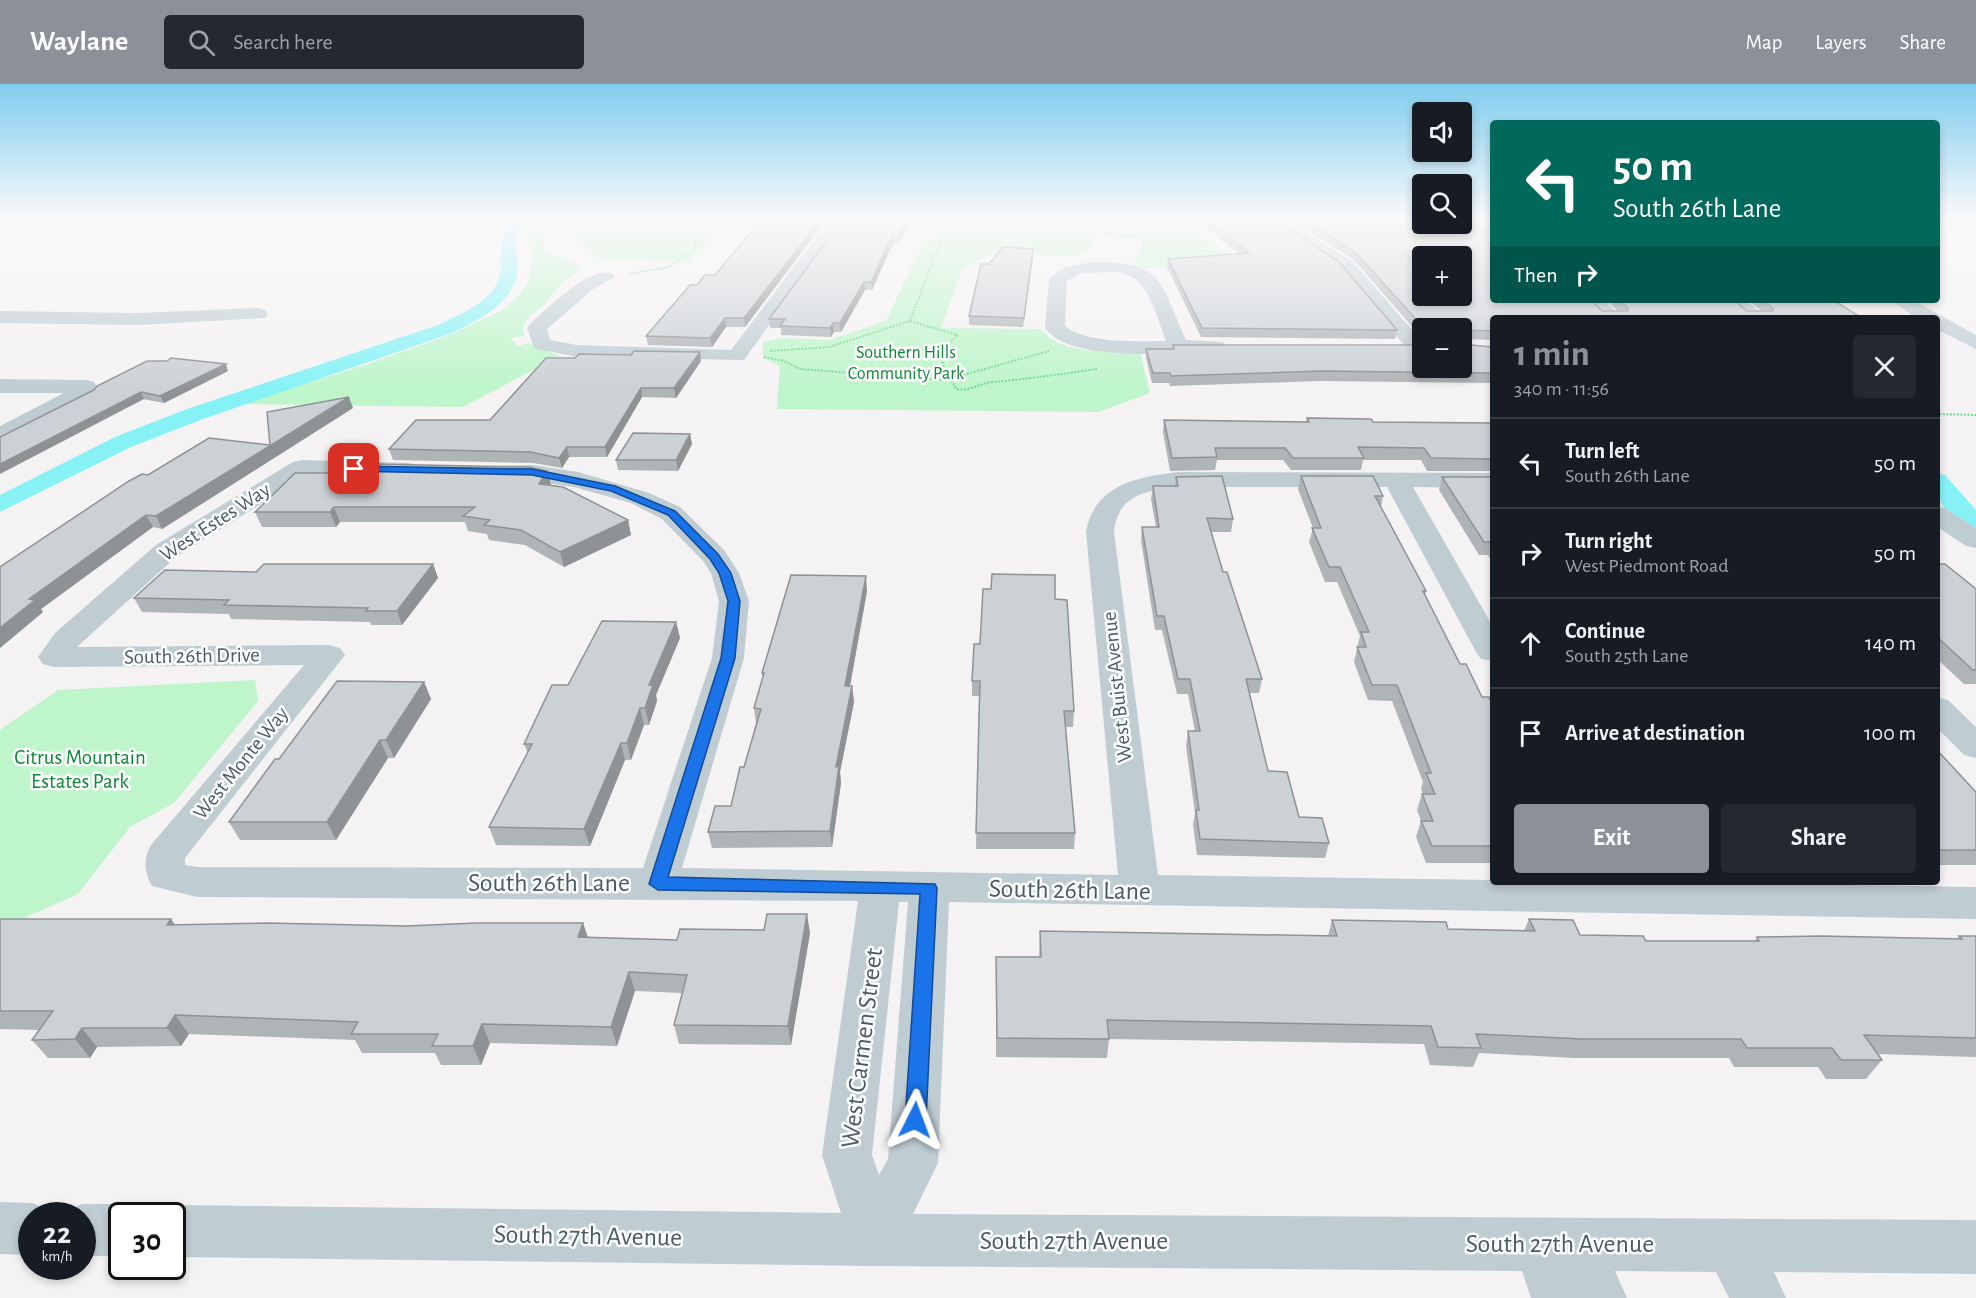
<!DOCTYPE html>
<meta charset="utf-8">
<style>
:root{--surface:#171b24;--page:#242831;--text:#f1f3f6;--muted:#9ea1a6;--line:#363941;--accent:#8c9099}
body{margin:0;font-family:"Alegreya Sans",sans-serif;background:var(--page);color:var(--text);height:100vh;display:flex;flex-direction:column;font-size:22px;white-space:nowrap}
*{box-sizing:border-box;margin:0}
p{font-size:20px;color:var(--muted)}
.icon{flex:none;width:33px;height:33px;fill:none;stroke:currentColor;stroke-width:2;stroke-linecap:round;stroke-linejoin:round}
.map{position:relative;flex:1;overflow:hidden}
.drawer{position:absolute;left:1490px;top:231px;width:450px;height:570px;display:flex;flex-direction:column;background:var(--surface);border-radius:6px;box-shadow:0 3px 9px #0003}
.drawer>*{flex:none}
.banner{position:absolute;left:1490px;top:36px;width:450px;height:183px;border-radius:6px;box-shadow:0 3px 9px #0003;background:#00695c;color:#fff;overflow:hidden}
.fabs{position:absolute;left:1412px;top:18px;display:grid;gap:12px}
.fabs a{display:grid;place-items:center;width:60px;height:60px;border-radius:6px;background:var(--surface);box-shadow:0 3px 9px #0003;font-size:30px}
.speed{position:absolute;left:18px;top:1118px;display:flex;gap:12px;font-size:30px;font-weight:700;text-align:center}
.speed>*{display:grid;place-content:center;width:78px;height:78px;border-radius:50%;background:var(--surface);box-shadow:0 3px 9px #0003;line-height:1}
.speed small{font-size:15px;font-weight:400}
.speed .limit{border:3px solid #111;border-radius:9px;background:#fff;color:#111}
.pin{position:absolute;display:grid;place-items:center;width:51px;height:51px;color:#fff;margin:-26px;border-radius:12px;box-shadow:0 3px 9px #0006}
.me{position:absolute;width:66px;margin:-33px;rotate:3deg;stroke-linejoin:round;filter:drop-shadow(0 0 4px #0008)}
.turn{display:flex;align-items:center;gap:21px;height:126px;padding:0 24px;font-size:27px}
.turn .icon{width:78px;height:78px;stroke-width:2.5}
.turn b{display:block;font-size:42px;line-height:51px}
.then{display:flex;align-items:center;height:57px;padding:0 24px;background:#0003;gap:12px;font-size:22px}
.round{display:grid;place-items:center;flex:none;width:63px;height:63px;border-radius:6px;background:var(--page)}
.head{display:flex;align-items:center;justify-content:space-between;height:102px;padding:0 24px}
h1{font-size:36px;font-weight:600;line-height:45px;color:var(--accent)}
.primary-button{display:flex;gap:12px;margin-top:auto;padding:12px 24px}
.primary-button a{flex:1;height:69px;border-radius:6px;background:var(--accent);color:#fff;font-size:24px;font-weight:600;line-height:69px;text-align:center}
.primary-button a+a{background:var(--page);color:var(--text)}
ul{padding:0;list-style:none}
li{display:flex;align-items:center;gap:18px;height:90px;padding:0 24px;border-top:2px solid var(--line)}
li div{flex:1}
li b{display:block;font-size:22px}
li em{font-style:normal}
header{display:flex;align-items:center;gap:36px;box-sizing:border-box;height:84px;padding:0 30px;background:var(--accent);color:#fff}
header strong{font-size:28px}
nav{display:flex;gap:33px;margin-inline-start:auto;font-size:21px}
.search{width:420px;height:54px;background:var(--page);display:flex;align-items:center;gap:15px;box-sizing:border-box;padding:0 21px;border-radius:6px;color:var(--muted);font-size:22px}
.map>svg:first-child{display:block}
</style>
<header>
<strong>Waylane</strong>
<div class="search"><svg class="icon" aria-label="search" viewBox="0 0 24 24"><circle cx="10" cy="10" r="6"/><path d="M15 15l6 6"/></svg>Search here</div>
<nav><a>Map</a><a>Layers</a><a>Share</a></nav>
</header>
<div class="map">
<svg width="1976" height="1214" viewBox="0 0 1976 1214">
<rect width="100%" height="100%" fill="#f5f2f3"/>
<!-- green -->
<g fill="#bef5ca">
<path d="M542,136h23l-21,20 3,12 20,7 13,11 -17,11 -19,24 -16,12 -5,11 1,8 -13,2 6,8 13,-3 30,13 -97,51 -223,-3 128,-40 87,-31 49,-24 15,-13 8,-12 6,-25 -5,-17 2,-10z"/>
<path d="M587,136h147l-47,42 -90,-4 -23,-21 4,-10z"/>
<path d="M939,136h243l53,38 -90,11 -12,-4 11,-27 -44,-3 -12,16 -22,6 -68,-7 -36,19 -21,59 100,1c20,27 69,22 99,22l10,42 -52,19 -321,-3 3,-43 -17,-8v-16l19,-4 47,2 57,-19 38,-81h6z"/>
<path d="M255,596l3,21 -84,102 -44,24 -52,67 -78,35v-199l58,-40z"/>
</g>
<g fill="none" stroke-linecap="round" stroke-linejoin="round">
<!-- canal -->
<g fill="#87f2f6" fill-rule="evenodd">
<path d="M514,136h17c-3,5 -10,8 -13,13 -6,11 1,26 0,38 -5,33 -40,49 -66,62l-249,86 -72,28 -131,65v-17l115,-58 72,-28 251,-84c20,-10 47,-20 58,-40 12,-22 -5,-48 18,-65z"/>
<path d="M1936,389l9,2 31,35v18c-31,-8 -40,-26 -40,-55z"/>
</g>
<!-- path -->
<g stroke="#72d894" stroke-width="2" stroke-dasharray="2 1.5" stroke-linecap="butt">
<path d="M1114,136l9,6 -23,3 9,6 38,3 -6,14"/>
<path d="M629,190l40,-7 26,-18 1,-9 -34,-20"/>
<path d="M910,237l47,14c-23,26 -16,25 -1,54 14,3 23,-6 37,-7 35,-3 69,-8 104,-13"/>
<path d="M910,237l32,-84 6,-13 7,-4"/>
<path d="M770,267l59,-4 81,-26"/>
<path d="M764,273l20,4 16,8 146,11 103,-29"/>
<path d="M1936,330l40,1"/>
</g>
<!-- minor -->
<g fill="#bfcdd3" fill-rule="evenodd">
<path d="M829,136h16l-101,140 -167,-3 -43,-9 -7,-20 3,-4c18,-16 57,-57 82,-51l3,4 -23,13 -45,39 3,11 27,5 154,5z"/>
<path d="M1268,136h19l65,41 70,80v11l-13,-1 -69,-82z"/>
<path d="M1092,178c72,-1 68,20 94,78l37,2 3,4 -3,4 -7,2c-39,1 -147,11 -171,-24l4,-49 16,-12zM1115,188c34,2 40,42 51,69 -28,0 -80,3 -101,-15l2,-45 15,-8z"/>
<path d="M1582,216h21l20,18h-22z"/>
<path d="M1723,216h21l24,18h-23z"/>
<path d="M1890,216h23l63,35v14l-40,-20v-11h-19z"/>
<path d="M258,224l7,2 3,4 -3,4 -127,7 -138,-2v-12l138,2z"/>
<path d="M0,295l86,1 8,2 5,8 -3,5 -96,47v-16l64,-33h-64z"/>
<path d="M302,376l107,3 9,2 3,5 -3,5 -9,2 -102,-2 -131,82 -99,90 252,-2 11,3 5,7 -160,203v7l12,2 446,1 69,-210 7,-57 -8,-28 -8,-12 -41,-42 -31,-16 -57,-16 -80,-11 -3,-5 3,-5 39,-1 45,7 71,21 31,14 44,43 15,23 10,28 -5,57 -62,210 436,7 -32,-343c8,-47 51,-55 92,-60l314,1v15l-79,-1 79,138v36l-11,-2 -5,-7 -89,-165h-209c-32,4 -60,7 -64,45l44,343 818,12v32l-1027,-17 -11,261 -25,51 1063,6v54l-202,-2 12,26h-57l-13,-26 -101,-1 12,27h-96l-9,-27 -650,-5 -700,-9v-42h-20l20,-10 669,8 -19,-58 36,-254 -661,-4 -45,-11c-8,-14 -9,-27 -1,-41l153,-180 -250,2 -11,-3 -5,-7 17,-24 101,-88 137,-83zM899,818h9l-20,257 -9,16 -7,-20z"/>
<path d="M1936,422l9,2 31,20v20l-10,-2 -30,-20z"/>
<path d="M1936,613l12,3 28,27v31l-12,-3 -28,-28z"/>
<path d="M0,1118l32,1 19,8 1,4h-20v40l-32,-1z"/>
<path d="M82,1120h40l19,8 1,3h-20v41h-40v-41h-20l1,-3z"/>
</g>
<!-- major -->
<path fill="#b0c8d3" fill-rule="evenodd" d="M0,136h10l-10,6z"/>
</g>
<!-- wall -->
<g fill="#afb4b7">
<path d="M761,136h65l-81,107h-19l-14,20 -64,-2 -2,-9 51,-51 18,-10z"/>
<path d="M842,136h69l-12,24h-6l-4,8 -17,38h-7l-24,42h-7l-3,5 -50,-2v-7h-11l-1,-9z"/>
<path d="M1197,136h80l120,110 -2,9 -194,-2 -34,-70 1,-8 71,-5z"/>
<path d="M1291,136h174l-2,1 139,90h16l-12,-11h128l13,11h15l-14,-11h85l29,18h-370v22l-30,-1 -1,5 31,3v36l-172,-2 -150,5 -1,-3h-17l-6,-25v-9h27v-4l249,23 39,-40h-39v10l-68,-78z"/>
<path d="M1479,136h13v7z"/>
<path d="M1033,173l-10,70 -54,-2v-9l20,-52z"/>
<path d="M701,277l-25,37 -34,-1 -35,60h-38l-7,11 -29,-5 -140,-3 -4,-11 101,-29z"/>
<path d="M228,287l-64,32 -70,-13z"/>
<path d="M353,324l-191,121 -9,-2 -112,82 2,3 -43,36v-81l148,-92 122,-30z"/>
<path d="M1307,334l66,4 119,1v48h-65l-6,-11h-58l-2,10h-70l-8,-10h-66l-2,10 -45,1 -7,-39 1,-12 142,2z"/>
<path d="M690,350l2,10 -14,27 -60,-1 -2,-10z"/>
<path d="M1301,392l82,20 -2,11 45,84 -1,4 35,69 22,33 10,7v159h-66l-10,-26 5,-16 -4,-11 5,-16h1l-2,-5 2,-7 -31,-81 -24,-1 -14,-38 6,-26 -23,-54h-12l-16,-40 4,-14 -15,-39z"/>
<path d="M1176,393l57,42 -2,13h-20l12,40 39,107 -3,14h-10l19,78 31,46 30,26 -4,15 -128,-3 -4,-30 2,-12 -9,-67 2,-15h7l-7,-37h-11l-15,-64h-7l-14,-90 1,-13h14l-5,-28 2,-13h22z"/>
<path d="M1442,393h50v85l-4,-7h-9l-40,-65z"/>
<path d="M354,398l197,3 77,35 3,15 -67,32 -39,-22 -36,-5 -2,-6 -19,-3 -3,-9h-125l-4,5h-74l-7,-15z"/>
<path d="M433,480l5,14 -36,47h-31l-1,-3 -139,-3 -2,-5 -87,-2 -8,-14 122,-26z"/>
<path d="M1936,480l40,25v95h-12l-28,-26z"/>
<path d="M867,507l-17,95h2l2,16 -14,70 1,11 -9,64 -120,1 -4,-16 23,-26 13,-39 12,-43 -2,-16 9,-30 -1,-5z"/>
<path d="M1055,515l19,112 -1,16h-8l10,106 -1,16h-98l3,-153h-7v-15l8,-37z"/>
<path d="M676,538l4,16 -24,57 1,6 -8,24h-5l-13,35h-6l-35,86 -94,-1 -7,-18 39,-74 -4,-9 44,-59z"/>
<path d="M424,598l7,17 -37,59h-6l-52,82h-96l-11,-18 50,-63z"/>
<path d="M1936,665l40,43v73h-40z"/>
<path d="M0,835l175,6 232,1 176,-3 5,14 89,3 133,-7 -19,112 -112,-1 -5,-19 8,-32 -47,-2 -18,55 -127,-3 -9,22h-40l-6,-12h-73l-7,-13 -166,-6 -8,12 -84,1 -7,11h-42l-16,-18 7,-10 -39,-1z"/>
<path d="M1529,835l51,16 66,6h109l2,-4 200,2 2,-3h17v121l-98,-3 4,6 -16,19h-40l-8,-12h-84l-5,-9h-155l-95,-5 -6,14 -43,-2 -6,-21 -315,-5 -2,19 -111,-1v-100h43l1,-26 288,5 4,-16 116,9 76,2z"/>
</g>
<!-- shaded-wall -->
<g fill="#8f9295">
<path d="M820,136h6l-81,107 -1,-9z"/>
<path d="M907,136h4l-12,24v-8z"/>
<path d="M893,152v8l-4,8 -17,38 -1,-8 17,-38z"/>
<path d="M1033,165v8l-10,70 1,-9z"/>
<path d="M864,198l1,8 -24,42 -1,-9z"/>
<path d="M725,234l1,9 -14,20 -2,-9z"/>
<path d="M833,239l1,9 -3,5 -1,-9z"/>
<path d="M700,268l1,9 -25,37 -2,-10z"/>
<path d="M226,280l2,7 -64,32 -4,-7z"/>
<path d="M641,304l1,9 -35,60 -2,-10z"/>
<path d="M141,308l3,7 -144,75v-10z"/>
<path d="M349,313l4,11 -191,121 -6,-13z"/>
<path d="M690,350l2,10 -14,27 -2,-11z"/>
<path d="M567,363l2,10 -7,11 -3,-10z"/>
<path d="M547,387l4,14 -12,-1z"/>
<path d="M334,423l6,15 -4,5 -6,-15z"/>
<path d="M146,431l7,12 -112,82 2,3 -43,36v-20l29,-29z"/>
<path d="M628,436l3,15 -67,32 -4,-15z"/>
<path d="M433,480l5,14 -36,47 -5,-14z"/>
<path d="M866,492l1,15 -20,111 -2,-16z"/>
<path d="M676,538l4,16 -24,57 1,6 -8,24 -4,-17 4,-23z"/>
<path d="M424,598l7,17 -37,59 -8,-18z"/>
<path d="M852,602l2,16 -14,70 1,11 -9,64 -2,-16 6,-64z"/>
<path d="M640,624l4,17 -13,35 -4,-17z"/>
<path d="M380,656l8,18 -52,82 -9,-18z"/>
<path d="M621,659l4,17 -35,86 -6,-17z"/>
<path d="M807,830l3,19 -19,112 -3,-19z"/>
<path d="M171,835l13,19 -17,-13z"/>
<path d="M583,839l6,19 -11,-5z"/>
<path d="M629,888l6,19 -18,55 -6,-19z"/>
<path d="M175,931l14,19 -8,12 -14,-18z"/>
<path d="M482,940l8,19 -9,22 -8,-19z"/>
<path d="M82,944l15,19 -7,11 -15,-19z"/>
</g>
<!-- building -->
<g fill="#ccd1d5" stroke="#8f9295" stroke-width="1.5" fill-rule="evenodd">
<path d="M761,136h59l-76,98h-19l-15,20 -64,-2 44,-51h7l8,-10h10z"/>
<path d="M842,136h65l-8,16h-6l-5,8 -17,38h-7l-24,41h-7l-3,5 -50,-2 5,-7h-16z"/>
<path d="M1207,136h70l63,43 57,67 -195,-2 -34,-69 81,-6z"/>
<path d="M1304,136h118v4h39l1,-4 30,12v68h99l11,11h26v-3l-9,-8h115l13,11h26v-3l-10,-8h70l29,18 -120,-1 1,1h-251v13l-29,-1 -2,14 31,3v26l-170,-2 -151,5 -1,-3h-17l-7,-24h28l-1,-4h249v23h39v-40h-37l-69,-76zM1422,172h39v40h-39z"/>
<path d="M1003,163l30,2 -9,69 -55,-2 12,-52h8z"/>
<path d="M634,267l66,1 -26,36h-33l-36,59h-38l-8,11 -29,-6 -141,-3 27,-29h74l56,-62h29l4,-4 52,1z"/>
<path d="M171,274l55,6 -66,32 -19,-4 -141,72v-27l94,-47 3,-4 50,-25h20z"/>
<path d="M349,313l-193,119 -10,-1 -117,84 6,1 -35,28v-61l129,-86 13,-7 6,1 61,-37 61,7 -3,-33z"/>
<path d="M1307,334l64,1 2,3 119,1v36l-61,-1 -7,-10 -66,-1 6,11h-71l-8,-10h-70l2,9 -45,1 -8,-38 145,2z"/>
<path d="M633,349l57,1 -14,26h-60z"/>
<path d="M370,380l159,3 18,4 -8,13 24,3 65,33 -68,32 -39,-22 -37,-5 6,-5 -27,-4 12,-9h-141l-4,5h-75l40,-39h55l2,10z"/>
<path d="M1222,392l11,43 -26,-1 16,54h4l35,107h-16l22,92 19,1 12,45 23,1 7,25 -129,-4 -4,-29h3l-11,-79h12l-10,-52h-12l-14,-63h-7l-15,-89h17l-6,-41h25l-2,-9z"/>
<path d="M1301,392h72l10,20h-8l51,95h-3l37,73h6l16,33h7l3,7v142h-60l-11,-25h12l-11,-27h13l-9,-21h5l-34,-88h-25l-15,-38h9l-5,-15h8l-29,-65h-11l-17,-39h9z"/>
<path d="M1442,393h50v65h-8z"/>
<path d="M264,480h169l-36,47h-31l2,-3 -144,-3 5,-5 -95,-2 31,-28 91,2z"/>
<path d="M1936,480h9l31,25v81h-3l-37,-34z"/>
<path d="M992,490l63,1v24l12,1 7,111h-10l11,122h-99l4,-152h-8l2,-37h6l3,-55h8z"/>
<path d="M791,491l75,1 -21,110h7l-16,81 3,-1 -9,65 -122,1 7,-26h16l9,-39h4l17,-58 -7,-1 10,-35h-2z"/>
<path d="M602,537l74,1 -27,63h4l-8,23h-5l-13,35h-6l-37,86 -95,-2 43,-83h-8l28,-59h16z"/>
<path d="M337,597l87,1 -38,58h-6l-53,82h-98l46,-63h4z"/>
<path d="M1936,665l40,43v58h-40z"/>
<path d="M767,830h40l-19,112 -114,-1 13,-50 -58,-3 -18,55 -129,-3 -9,22h-41l6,-12h-87l7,-12 -183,-7 -8,13h-85l-7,11 -43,1 21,-29h-53v-92h171l-4,6 101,-2 139,3 69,-3h107l-5,14 99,3 3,-11 84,1z"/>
<path d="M1529,835l44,1 7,15 63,1 3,5h113l-2,-4 64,-1 141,3 -3,-3h17v102l-112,-3 18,25h-41l-9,-12h-85l-6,-9h-157l-108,-5 5,14 -43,-1 -7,-21 -324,-6 2,19 -112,-1 -1,-81h45l-1,-26 297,5 -5,-16 114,2 2,7 87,2z"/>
</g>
<!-- sky -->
<linearGradient id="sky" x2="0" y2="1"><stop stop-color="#81cdee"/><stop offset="0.44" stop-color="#faf9fa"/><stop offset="1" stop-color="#faf9fa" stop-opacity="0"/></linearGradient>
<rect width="1976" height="306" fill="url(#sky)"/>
<!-- route -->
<path fill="#1a73e8" stroke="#114b97" stroke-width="1.5" d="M354,382l178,3 83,17 60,25 43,43 13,19 9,28 -5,57 -67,219 267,7 2,4 -11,232 -3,6 -8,3 -7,-3 -3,-6 15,-226 -262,-4 -9,-6 72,-226 7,-57 -9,-28 -9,-14 -42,-44 -57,-24 -79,-16 -182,-4 -2,-2z"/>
<g text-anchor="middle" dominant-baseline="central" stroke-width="5" stroke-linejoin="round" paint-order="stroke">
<!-- far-park labels -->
<g font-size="18" fill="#0d8936" stroke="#fff">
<text x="906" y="269">Southern Hills<tspan x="906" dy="21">Community Park</tspan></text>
</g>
<!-- street labels -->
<g font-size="21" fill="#485a63" stroke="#fff">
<text transform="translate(215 438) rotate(-33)">West Estes Way</text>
<text transform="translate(192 572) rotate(-1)">South 26th Drive</text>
<text transform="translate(1117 603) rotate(-96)">West Buist Avenue</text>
<text transform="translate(241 679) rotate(-51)">West Monte Way</text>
</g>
<!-- park labels -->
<g font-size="21" fill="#0d8936" stroke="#fff">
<text x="80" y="673">Citrus Mountain<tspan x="80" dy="24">Estates Park</tspan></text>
</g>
<!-- near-street labels -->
<g font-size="26" fill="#485a63" stroke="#fff">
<text x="549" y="799">South 26th Lane</text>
<text transform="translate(1070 806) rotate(1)">South 26th Lane</text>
<text transform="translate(862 964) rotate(-83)">West Carmen Street</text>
<text transform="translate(588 1152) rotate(1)">South 27th Avenue</text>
<text x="1074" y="1157">South 27th Avenue</text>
<text x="1560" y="1160">South 27th Avenue</text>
</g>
</g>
</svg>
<div class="fabs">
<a><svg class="icon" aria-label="sound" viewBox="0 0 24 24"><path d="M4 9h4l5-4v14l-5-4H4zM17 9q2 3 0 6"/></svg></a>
<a><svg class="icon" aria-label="search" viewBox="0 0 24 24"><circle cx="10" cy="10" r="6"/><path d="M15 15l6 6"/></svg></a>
<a>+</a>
<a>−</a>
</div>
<div class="speed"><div>22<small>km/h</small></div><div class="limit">30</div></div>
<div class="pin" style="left:354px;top:385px;background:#d93025"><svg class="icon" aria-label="arrive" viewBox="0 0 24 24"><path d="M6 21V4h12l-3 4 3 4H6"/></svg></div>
<svg class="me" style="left:915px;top:1036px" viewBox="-20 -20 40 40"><path d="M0-17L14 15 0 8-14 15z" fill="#1a73e8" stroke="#fff" stroke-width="4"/></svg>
<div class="banner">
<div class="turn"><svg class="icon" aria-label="left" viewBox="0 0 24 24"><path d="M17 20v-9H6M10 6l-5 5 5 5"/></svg><div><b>50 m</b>South 26th Lane</div></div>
<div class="then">Then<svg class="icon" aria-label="right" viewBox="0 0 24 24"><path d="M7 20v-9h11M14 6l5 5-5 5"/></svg></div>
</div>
<section class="drawer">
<div class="head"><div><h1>1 min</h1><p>340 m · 11:56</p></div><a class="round"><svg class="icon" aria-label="close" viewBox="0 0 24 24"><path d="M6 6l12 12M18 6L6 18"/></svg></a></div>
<ul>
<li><svg class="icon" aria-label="left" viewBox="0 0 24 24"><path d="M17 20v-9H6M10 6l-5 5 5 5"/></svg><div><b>Turn left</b><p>South 26th Lane</p></div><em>50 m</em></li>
<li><svg class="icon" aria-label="right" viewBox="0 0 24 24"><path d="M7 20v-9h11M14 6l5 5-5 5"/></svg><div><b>Turn right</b><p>West Piedmont Road</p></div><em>50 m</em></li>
<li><svg class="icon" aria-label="ahead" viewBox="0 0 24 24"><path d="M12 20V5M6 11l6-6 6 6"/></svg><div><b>Continue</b><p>South 25th Lane</p></div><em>140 m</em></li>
<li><svg class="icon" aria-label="arrive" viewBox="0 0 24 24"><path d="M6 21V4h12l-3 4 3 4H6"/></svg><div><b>Arrive at destination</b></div><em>100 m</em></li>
</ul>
<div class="primary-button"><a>Exit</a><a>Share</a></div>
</section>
</div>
